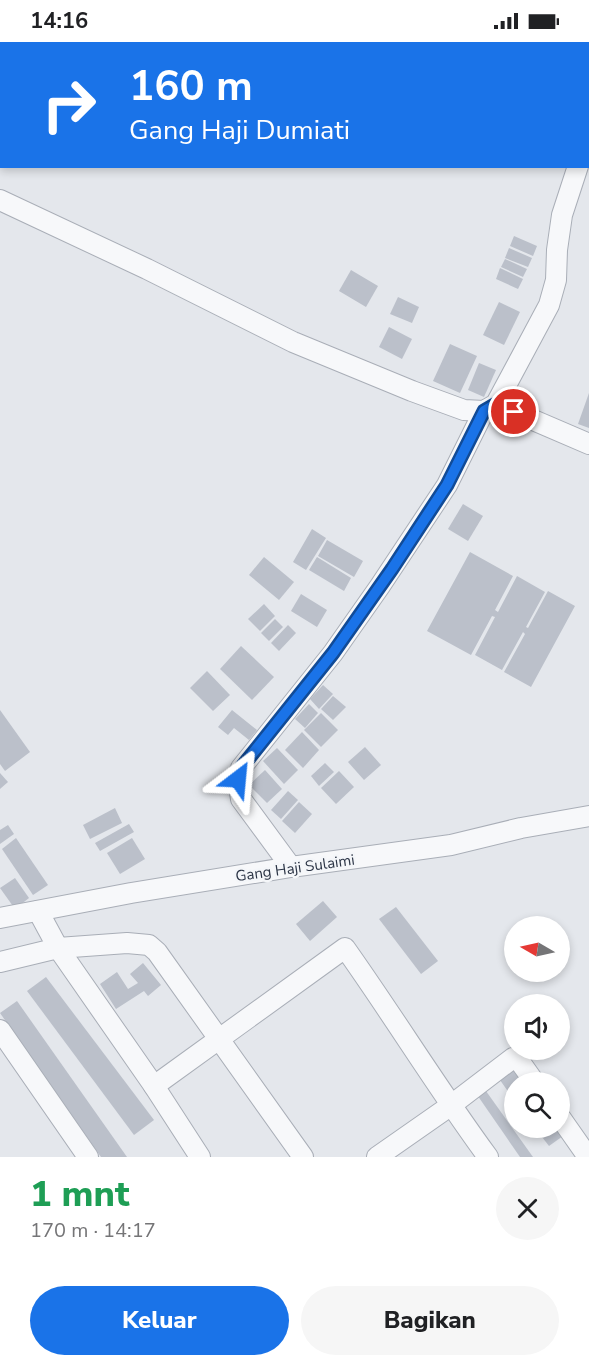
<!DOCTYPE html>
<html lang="id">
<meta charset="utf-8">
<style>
:root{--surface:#fff;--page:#f6f6f6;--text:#202124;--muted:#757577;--accent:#1a73e8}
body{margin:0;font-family:"Nunito Sans",sans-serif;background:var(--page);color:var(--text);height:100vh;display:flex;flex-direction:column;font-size:22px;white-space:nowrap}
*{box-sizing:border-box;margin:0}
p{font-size:20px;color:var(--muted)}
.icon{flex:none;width:33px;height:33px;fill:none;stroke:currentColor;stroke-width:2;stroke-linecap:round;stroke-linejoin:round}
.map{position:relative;height:1115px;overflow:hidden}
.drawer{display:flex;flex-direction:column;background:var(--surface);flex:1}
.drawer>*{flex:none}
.banner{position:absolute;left:0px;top:0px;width:590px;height:126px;box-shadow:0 3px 9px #0003;background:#1a73e8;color:#fff;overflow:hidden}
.needle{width:39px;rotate:279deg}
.controls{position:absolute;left:504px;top:874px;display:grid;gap:12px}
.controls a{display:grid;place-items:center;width:66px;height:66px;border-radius:50%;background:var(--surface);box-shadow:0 3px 9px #0003;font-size:30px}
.pin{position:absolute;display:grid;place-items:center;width:51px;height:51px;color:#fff;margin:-26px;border:3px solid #fff;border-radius:50%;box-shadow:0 2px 6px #0007}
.me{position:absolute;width:66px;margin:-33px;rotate:29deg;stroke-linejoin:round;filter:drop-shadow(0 0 4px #0008)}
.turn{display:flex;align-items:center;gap:21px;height:126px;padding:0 30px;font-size:27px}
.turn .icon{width:78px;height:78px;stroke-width:2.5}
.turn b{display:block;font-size:42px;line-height:51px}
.round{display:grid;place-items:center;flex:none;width:63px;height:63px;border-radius:32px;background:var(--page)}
.head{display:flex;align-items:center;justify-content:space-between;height:102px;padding:0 30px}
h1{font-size:36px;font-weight:800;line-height:45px;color:#1e9e55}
.button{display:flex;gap:12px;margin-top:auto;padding:12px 30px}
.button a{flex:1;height:69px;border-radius:36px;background:var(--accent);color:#fff;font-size:24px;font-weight:800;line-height:69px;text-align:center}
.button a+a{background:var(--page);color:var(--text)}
.status{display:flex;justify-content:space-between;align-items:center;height:42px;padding:0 30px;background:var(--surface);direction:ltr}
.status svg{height:16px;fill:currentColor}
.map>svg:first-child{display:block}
</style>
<div class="status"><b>14:16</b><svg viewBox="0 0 49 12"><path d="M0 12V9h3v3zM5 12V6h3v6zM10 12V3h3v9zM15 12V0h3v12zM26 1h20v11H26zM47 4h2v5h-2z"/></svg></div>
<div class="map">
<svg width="589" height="1115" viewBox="0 0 589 1115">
<rect width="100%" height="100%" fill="#e4e7ec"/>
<!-- building -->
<g fill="#bbc0ca">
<path d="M514,194l23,10 -4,10 -23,-10z"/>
<path d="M509,206l23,10 -4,9 -23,-9z"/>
<path d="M505,217l22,10 -4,8 -22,-10z"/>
<path d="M500,226l23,11 -5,10 -22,-10z"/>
<path d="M351,228l27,16 -12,21 -27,-16z"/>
<path d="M398,255l21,10 -7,16 -22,-9z"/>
<path d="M499,260l21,10 -16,33 -21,-10z"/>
<path d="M389,285l23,12 -10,20 -23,-12z"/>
<path d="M450,302l27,12 -17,37 -27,-12z"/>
<path d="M479,321l17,7 -12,27 -16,-7z"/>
<path d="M589,351v35l-11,-4z"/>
<path d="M463,462l20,12 -15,25 -20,-12z"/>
<path d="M312,487l14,9 -20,32 -13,-8z"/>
<path d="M327,498l36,21 -9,16 -36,-21z"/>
<path d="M470,510l43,24 -18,34 3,2 19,-36 28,16 -19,35 2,1 20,-37 27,15 -44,81 -27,-15 21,-38 -2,-2 -21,38 -27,-15 20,-38 -3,-1 -21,39 -44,-24z"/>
<path d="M264,515l30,25 -15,18 -30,-25z"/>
<path d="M317,515l34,21 -7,13 -35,-21z"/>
<path d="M301,552l26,16 -10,17 -26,-16z"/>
<path d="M264,562l11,12 -15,15 -12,-12z"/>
<path d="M275,577l8,8 -14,14 -8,-8z"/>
<path d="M288,583l8,8 -17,18 -8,-8z"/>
<path d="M241,604l33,31 -22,23 -32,-31z"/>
<path d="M207,629l23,24 -17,16 -23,-23z"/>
<path d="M323,643l10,9 -14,15 -9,-10z"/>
<path d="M333,654l13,11 -13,13 -12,-11z"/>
<path d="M309,662l9,9 -13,15 -10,-9z"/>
<path d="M0,668l30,42 -25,19 -5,-7z"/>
<path d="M232,668l25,20 -8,10 -15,-12 -6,7 -10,-8z"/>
<path d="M321,671l17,17 -17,17 -17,-17z"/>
<path d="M302,690l17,18 -16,18 -18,-18z"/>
<path d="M365,705l16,18 -17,15 -16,-18z"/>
<path d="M277,706l21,22 -14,14 -21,-23z"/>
<path d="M325,721l9,9 -15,14 -8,-10z"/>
<path d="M265,728l17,19 -15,14 -18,-18z"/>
<path d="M339,729l15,16 -18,17 -15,-16z"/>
<path d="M0,731l8,9 -8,7z"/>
<path d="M288,749l10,9 -17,19 -10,-9z"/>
<path d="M299,760l13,12 -17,19 -13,-12z"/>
<path d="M115,766l7,15 -32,16 -7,-14z"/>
<path d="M129,782l5,8 -34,19 -5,-8z"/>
<path d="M8,783l6,9 -14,10v-14z"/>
<path d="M16,796l32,47 -15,10 -31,-46z"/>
<path d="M132,796l13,21 -25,15 -13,-21z"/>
<path d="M15,836l14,20 -14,11 -15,-21z"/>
<path d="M323,859l14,16 -27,24 -14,-17z"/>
<path d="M396,865l42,54 -17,13 -42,-55z"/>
<path d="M143,921l18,22 -13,11 -4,-5 -28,18 -16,-25 17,-12 11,17 10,-6 -8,-9z"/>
<path d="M46,935l108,143 -20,15 -107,-144z"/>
<path d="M17,959l110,156h-26l-101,-144z"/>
<path d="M508,1021l15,20h-9v17l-19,-27z"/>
<path d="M481,1042l52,73h-13l-47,-68z"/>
<path d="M535,1086h22l6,8 -14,10z"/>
</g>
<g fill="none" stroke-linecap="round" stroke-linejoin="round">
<defs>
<g id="minor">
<path d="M588,103l1,-2"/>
<path d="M0,158l147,69 146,73 119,49 52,19 20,1 12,-7 53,-99 7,-25 1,-30 5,-35 16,-49"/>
<path d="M496,362l93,40"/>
<path d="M291,825l-50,-68 -3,-20 3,-11 92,-115 47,-67 67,-101 37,-74"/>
<path d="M38,869l20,37 96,138 46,71"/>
<path d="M0,876l131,-25 160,-26 160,-22 70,-17 68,-12"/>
<path d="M0,920l58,-14 69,-5 22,2 8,7 146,205"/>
<path d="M0,988l88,127"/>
<path d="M154,1044l191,-138c49,69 93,141 143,209"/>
<path d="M560,1075l28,40"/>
<path d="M377,1115l73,-51 63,-48 5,1 17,24"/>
</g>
</defs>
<!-- minor casing -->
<use href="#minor" stroke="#a9aeb7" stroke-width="22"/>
<!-- minor -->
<use href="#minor" stroke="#f7f8fa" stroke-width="20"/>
</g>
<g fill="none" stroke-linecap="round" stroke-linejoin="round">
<defs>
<path id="route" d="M238,737l3,-11 92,-115 59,-84 55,-84 37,-74 12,-7 18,8"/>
</defs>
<!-- route casing -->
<use href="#route" stroke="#114b97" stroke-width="15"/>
<!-- route -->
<use href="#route" stroke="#1a73e8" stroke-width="10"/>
</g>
<g text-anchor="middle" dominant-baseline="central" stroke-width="5" stroke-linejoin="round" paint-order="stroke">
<!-- street labels -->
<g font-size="15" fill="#2b3445" stroke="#f4f6f9">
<text transform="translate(295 826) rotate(-8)">Gang Haji Sulaimi</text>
</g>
</g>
</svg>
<div class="controls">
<a><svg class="needle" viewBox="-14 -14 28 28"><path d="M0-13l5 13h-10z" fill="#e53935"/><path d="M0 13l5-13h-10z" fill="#757577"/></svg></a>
<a><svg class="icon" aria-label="sound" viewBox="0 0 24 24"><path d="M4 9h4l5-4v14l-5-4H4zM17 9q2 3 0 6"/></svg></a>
<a><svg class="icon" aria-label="search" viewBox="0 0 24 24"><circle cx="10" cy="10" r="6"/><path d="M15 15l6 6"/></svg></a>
</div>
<div class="pin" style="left:514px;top:370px;background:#d93025"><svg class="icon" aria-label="arrive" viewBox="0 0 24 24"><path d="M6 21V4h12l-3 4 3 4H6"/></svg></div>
<svg class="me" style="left:238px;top:737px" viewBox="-20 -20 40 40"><path d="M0-17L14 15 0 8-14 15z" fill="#1a73e8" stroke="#fff" stroke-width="4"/></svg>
<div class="banner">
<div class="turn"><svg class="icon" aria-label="right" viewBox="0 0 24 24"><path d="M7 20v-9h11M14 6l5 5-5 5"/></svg><div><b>160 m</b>Gang Haji Dumiati</div></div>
</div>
</div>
<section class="drawer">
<div class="head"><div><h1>1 mnt</h1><p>170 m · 14:17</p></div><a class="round"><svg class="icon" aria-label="close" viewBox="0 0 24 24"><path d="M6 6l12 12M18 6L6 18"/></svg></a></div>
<div class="button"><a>Keluar</a><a>Bagikan</a></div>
</section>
